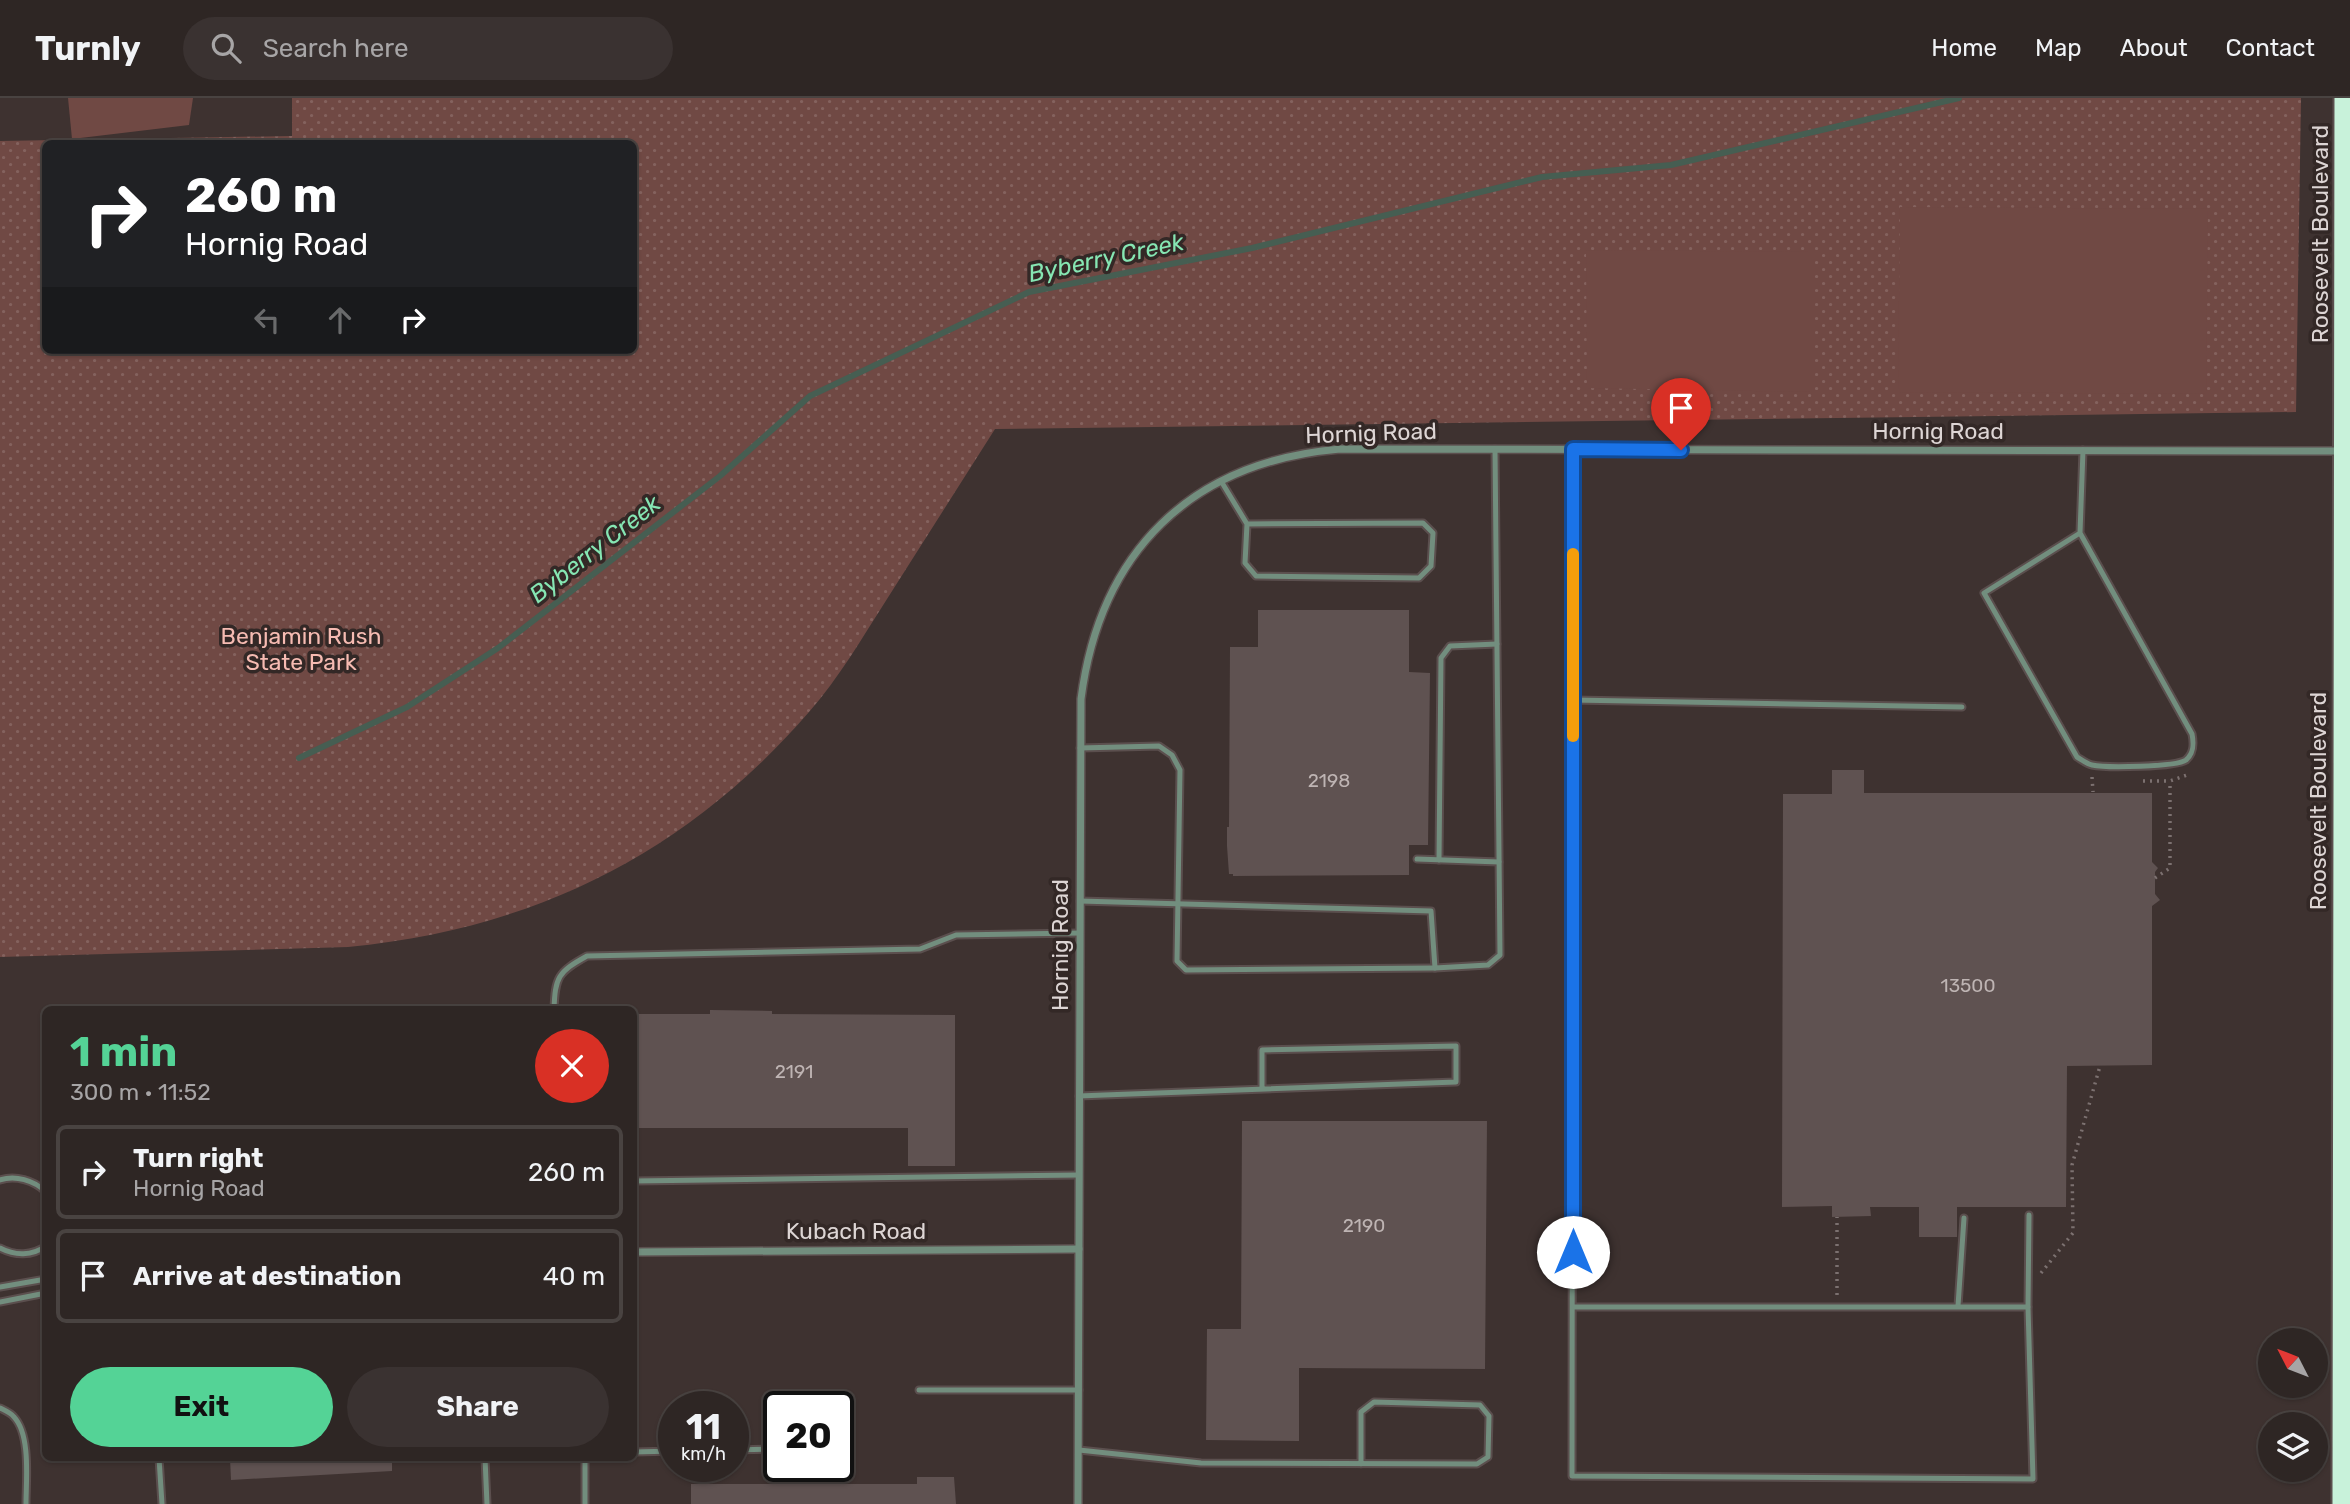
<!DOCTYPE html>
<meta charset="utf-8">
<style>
:root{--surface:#2e2624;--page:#3a3231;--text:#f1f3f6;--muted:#a7a5a6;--line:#494341;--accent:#54d396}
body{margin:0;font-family:Rubik,sans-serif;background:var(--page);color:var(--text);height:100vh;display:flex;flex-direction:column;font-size:26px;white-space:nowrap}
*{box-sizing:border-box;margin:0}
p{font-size:23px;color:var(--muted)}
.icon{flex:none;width:38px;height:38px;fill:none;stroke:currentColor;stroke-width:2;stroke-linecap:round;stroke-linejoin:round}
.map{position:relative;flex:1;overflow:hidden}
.panel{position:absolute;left:42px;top:908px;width:595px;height:455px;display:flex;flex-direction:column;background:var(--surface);border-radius:10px;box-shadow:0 2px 5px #0004,0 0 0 2px var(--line)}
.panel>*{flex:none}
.guide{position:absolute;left:42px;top:42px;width:595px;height:214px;border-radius:10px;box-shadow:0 2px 5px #0004,0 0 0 2px var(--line);background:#202124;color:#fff;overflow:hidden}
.needle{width:46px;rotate:312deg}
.tools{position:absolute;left:2258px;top:1230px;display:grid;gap:14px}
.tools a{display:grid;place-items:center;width:70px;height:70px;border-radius:50%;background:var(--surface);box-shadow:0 2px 5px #0004,0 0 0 2px var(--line);font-size:35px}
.speed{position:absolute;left:658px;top:1293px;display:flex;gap:14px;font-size:35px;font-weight:700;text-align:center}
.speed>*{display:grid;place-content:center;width:91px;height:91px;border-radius:50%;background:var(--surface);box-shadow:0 2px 5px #0004,0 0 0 2px var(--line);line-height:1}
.speed small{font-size:18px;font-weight:400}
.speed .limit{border:4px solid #111;border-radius:10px;background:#fff;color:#111}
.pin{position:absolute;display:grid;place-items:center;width:60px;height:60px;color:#fff;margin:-72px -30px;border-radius:50% 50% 50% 0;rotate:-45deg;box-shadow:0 0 7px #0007}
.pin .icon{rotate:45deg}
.me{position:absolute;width:77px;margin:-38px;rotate:0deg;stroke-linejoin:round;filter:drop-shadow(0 0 5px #0008)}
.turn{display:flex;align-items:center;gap:24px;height:147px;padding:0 28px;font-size:32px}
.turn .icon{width:91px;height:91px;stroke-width:2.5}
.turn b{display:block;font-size:49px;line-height:60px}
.lanes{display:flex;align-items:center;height:66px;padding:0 28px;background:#0003;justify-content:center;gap:35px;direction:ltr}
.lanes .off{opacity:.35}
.round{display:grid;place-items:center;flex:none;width:74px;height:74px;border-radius:37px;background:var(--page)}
.head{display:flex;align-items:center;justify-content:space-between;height:119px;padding:0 28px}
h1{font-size:42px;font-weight:700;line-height:52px;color:var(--accent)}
.action{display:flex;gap:14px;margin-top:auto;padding:14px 28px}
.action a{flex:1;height:80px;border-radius:42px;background:var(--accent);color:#111;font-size:28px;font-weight:700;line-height:80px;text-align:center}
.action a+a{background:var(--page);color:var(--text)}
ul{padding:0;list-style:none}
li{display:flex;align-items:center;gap:21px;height:94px;margin:0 14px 10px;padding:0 14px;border:4px solid var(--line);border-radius:10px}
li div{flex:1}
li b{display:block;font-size:26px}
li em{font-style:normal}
header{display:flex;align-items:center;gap:42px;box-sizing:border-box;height:98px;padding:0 35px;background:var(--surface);border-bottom:2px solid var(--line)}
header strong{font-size:33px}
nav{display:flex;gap:38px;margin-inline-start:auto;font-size:24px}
.search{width:490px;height:63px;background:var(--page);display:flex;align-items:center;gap:18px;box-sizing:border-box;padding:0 24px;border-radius:38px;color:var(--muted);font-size:26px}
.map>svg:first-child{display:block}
</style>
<header>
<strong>Turnly</strong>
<div class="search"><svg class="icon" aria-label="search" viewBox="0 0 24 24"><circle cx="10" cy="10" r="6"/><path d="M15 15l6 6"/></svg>Search here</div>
<nav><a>Home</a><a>Map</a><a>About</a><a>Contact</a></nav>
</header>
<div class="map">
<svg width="2350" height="1406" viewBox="0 0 2350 1406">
<defs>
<pattern id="park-dots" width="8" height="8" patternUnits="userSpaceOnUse" patternTransform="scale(1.75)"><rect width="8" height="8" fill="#704944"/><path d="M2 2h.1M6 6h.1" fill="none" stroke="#84625e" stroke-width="1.8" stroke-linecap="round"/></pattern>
</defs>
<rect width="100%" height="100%" fill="#3e3230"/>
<!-- park -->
<path fill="url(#park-dots)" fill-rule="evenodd" d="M292,0h2009l-5,314 -1301,17c-36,57 -72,113 -108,170 -25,39 -48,79 -78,113 -123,142 -275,217 -461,235l-348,10v-816l292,-5zM46,46h588v206h-588z"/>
<!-- garden -->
<g fill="#704944">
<path d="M68,0h125l-4,27 -117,14z"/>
<path d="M1900,109l308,2 -2,185 -308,-2z"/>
<path d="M1586,152l226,2v140l-225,-4z"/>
</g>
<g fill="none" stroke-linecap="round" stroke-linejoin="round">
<!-- stream -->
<path stroke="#465e52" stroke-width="6" d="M299,660l108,-51 91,-59 222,-172 90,-80 219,-104 223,-44 290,-71 129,-12 288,-67"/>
</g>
<!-- building -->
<g fill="#5f5251">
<path d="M1258,512h151v62l21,1 -2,172h-19v30l-176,1v-2h-4l-2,-28v-19h2l1,-180h28z"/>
<path d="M1832,672h32v23h288v69l6,6 -3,4v22l5,6 -8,6v159l-85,1 -1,141h-109v30h-38v-30h-49l1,9 -39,1v-11l-50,1 1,-413h49z"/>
<path d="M710,912l62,1v3l183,1v151h-47v-38h-274v-114h76z"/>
<path d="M1242,1023h245l-2,248 -186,-1v73l-93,-1 1,-111h34z"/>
<path d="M230,1360h162v13l-161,9z"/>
<path d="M917,1379h37l2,27h-265v-20h226z"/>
</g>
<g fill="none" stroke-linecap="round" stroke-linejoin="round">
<defs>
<g id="service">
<path d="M1221,383l26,43 176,-1 10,10 -2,33 -12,12 -163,-2 -11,-13 2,-39"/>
<path d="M2080,435l-96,60 93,164c5,3 10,7 15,8 14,3 84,2 94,-5 8,-7 8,-16 6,-26l-112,-201 3,-83"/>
<path d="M1573,602l389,7"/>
<path d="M1080,650l79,-2 13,9 8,15 -3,191 9,9 249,-2"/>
<path d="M1417,761l82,3"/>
<path d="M1439,762l2,-202 9,-12 47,-2"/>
<path d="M1080,803l351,10 4,57 53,-3 12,-10 -5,-506"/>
<path d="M554,912c1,-33 4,-38 33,-54l333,-7 36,-14 124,-2"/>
<path d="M1079,998l25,-1 352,-13v-36l-194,4v39"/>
<path d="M0,1082c15,-5 34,0 46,12"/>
<path d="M634,1083l445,-6"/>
<path d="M0,1150c15,8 32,8 46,-2"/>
<path d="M0,1189l46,-8"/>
<path d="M0,1204l46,-9"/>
<path d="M1958,1208l6,-88"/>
<path d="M1573,1209h455l5,172 -461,-3 1,-1027"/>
<path d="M2028,1209l1,-92"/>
<path d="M919,1292h160"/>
<path d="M0,1310c4,2 11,5 14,9 17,18 12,64 12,87"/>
<path d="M733,1352l46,-1"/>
<path d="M1079,1352l122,13 276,1 11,-7 1,-41 -9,-11 -106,-3 -13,10v52"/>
<path d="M634,1354l40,-1"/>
<path d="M159,1360l3,46"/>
<path d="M485,1360l2,46"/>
<path d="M585,1406v-46"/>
</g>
<g id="minor">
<path d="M634,1154l445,-3"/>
<path d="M1078,1406l3,-805c19,-147 109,-237 259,-250l1001,2"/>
</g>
<path id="trunk" d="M2342,1406l2,-1406"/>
</defs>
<!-- service casing -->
<use href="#service" stroke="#5b4f4e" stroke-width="9"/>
<!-- minor casing -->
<use href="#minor" stroke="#5b4f4e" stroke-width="10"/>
<!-- trunk casing -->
<use href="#trunk" stroke="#5b4f4e" stroke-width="23"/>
<!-- path -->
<g stroke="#7c7170" stroke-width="3.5" stroke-dasharray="2 5" stroke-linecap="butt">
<path d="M2092,679l1,15"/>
<path d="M2143,683h27l17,-6"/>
<path d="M2155,780l15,-10v-87"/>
<path d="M2041,1175l32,-40 -1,-68 28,-99"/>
<path d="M1837,1197v-78"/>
</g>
<!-- service -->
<use href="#service" stroke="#728e7e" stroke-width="5"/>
<!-- minor -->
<use href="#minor" stroke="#728e7e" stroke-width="7"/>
<!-- trunk -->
<use href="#trunk" stroke="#c8f2da" stroke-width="19"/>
</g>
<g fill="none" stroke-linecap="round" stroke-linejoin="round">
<defs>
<path id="route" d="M1573,1154v-803l108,1"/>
</defs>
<!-- route casing -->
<use href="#route" stroke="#114b97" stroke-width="18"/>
<!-- route -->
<use href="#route" stroke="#1a73e8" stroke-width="12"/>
<!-- slow -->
<path stroke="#f59e0b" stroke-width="12" d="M1573,638v-182"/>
</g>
<g text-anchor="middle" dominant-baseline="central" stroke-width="7" stroke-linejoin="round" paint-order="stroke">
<!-- number labels -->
<g font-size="19" fill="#beb4b3">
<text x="1329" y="682">2198</text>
<text x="1968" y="887">13500</text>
<text x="794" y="973">2191</text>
<text x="1364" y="1127">2190</text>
</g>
<!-- street labels -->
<g font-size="23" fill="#ddd5d4" stroke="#332826">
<text transform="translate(2320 136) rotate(-90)">Roosevelt Boulevard</text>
<text x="1938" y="333">Hornig Road</text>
<text transform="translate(1371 335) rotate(-2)">Hornig Road</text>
<text transform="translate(2318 703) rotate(-90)">Roosevelt Boulevard</text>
<text transform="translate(1060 847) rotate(-90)">Hornig Road</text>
<text x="856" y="1133">Kubach Road</text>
</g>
<!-- park labels -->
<g font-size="23" fill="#f6bbb2" stroke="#332826">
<text x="301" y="538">Benjamin Rush<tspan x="301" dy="26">State Park</tspan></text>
</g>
<!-- water labels -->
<g font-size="24" font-style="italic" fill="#86e6b3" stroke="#332826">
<text transform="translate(1106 160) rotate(-12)">Byberry Creek</text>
<text transform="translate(595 451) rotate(-38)">Byberry Creek</text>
</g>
</g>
</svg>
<div class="tools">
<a><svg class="needle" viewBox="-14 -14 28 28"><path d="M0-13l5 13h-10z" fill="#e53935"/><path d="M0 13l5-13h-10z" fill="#a7a5a6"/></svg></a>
<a><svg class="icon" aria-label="layers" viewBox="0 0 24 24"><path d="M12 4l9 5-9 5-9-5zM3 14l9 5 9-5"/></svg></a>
</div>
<div class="speed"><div>11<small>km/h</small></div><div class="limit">20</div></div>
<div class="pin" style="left:1681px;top:352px;background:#d93025"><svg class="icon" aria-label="arrive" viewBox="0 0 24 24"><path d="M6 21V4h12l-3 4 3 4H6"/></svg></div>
<svg class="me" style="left:1573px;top:1154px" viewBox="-20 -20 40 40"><circle r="19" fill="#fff"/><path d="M0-13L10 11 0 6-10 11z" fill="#1a73e8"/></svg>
<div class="guide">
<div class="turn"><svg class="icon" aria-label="right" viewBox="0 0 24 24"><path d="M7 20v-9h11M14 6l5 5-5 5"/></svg><div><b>260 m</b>Hornig Road</div></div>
<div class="lanes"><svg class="icon off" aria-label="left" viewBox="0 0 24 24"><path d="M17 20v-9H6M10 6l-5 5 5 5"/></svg><svg class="icon off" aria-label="ahead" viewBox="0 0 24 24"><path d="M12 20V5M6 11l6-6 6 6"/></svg><svg class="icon" aria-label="right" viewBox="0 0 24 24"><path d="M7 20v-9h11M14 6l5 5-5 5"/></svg></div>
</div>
<section class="panel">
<div class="head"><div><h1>1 min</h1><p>300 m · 11:52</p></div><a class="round" style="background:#d93025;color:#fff"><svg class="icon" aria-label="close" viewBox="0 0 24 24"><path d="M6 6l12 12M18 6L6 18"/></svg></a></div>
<ul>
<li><svg class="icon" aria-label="right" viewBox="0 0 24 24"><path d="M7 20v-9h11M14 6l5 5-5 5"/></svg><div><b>Turn right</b><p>Hornig Road</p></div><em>260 m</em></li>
<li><svg class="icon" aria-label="arrive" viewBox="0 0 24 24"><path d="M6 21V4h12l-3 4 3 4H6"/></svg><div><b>Arrive at destination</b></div><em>40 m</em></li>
</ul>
<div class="action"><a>Exit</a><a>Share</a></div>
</section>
</div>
